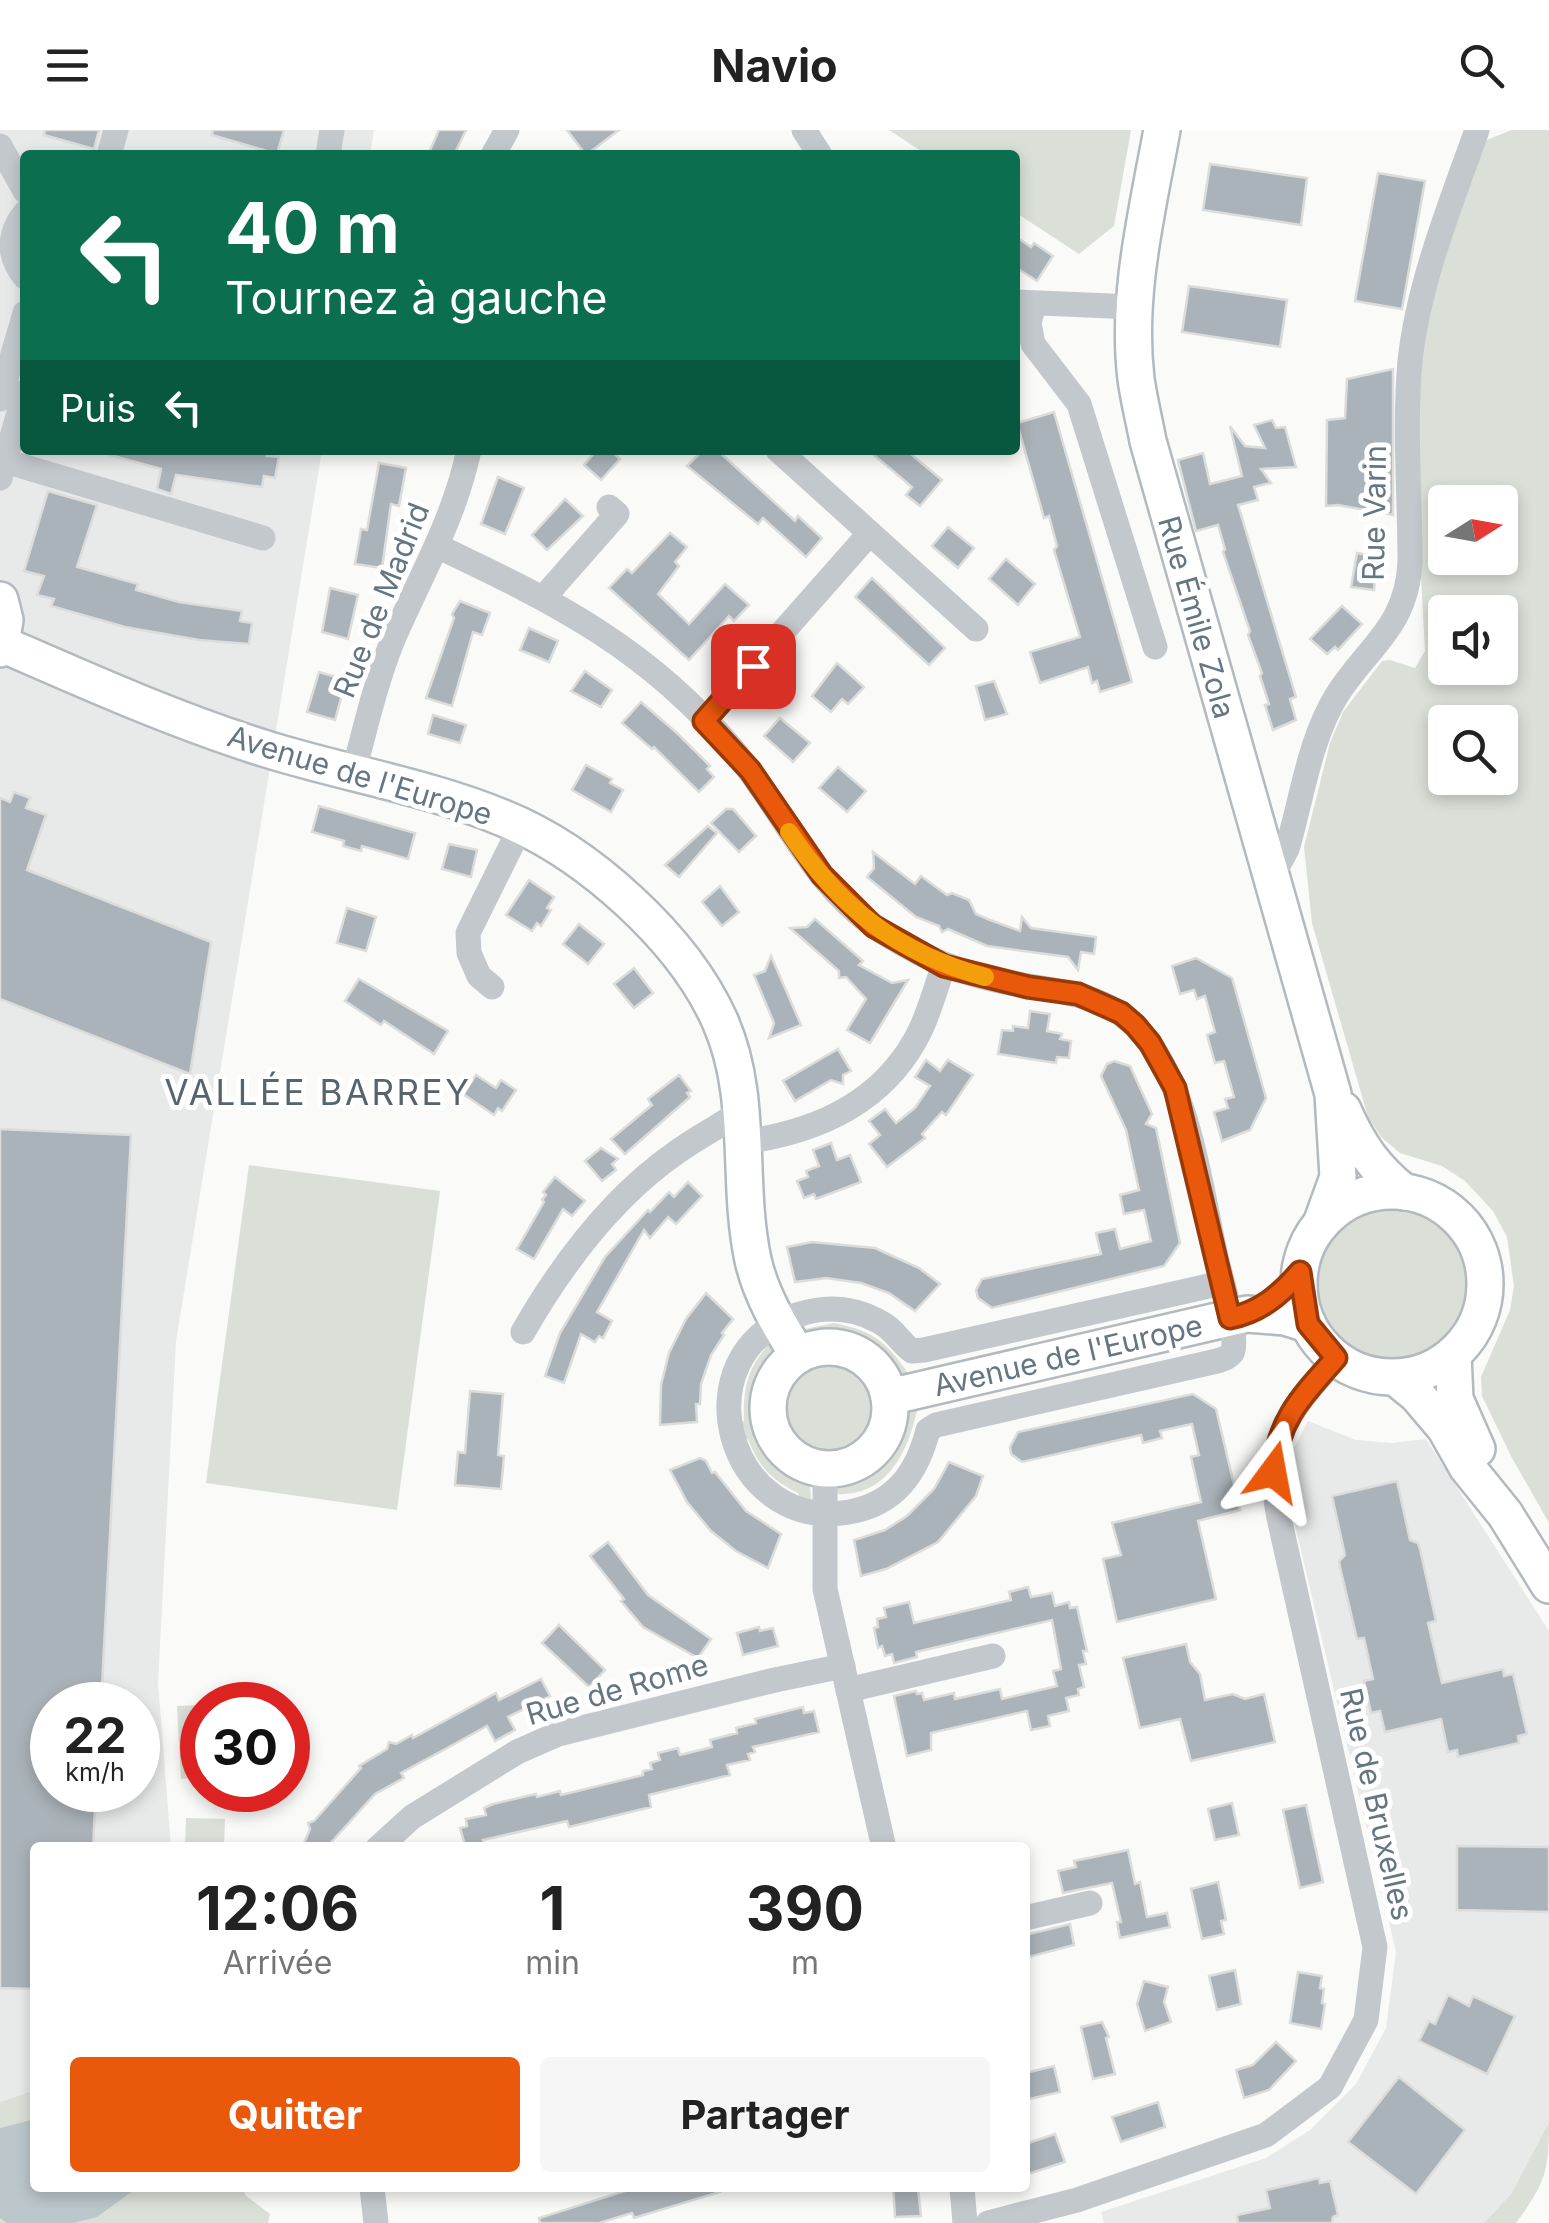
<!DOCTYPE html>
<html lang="fr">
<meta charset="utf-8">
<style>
:root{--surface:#fff;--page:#f6f6f6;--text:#222;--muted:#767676;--accent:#ea580c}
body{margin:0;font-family:Inter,sans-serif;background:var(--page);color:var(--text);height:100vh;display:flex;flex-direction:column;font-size:38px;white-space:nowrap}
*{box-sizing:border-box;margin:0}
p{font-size:32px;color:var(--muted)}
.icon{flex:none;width:55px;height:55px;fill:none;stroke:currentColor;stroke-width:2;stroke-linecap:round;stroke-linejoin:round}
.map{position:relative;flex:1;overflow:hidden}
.panel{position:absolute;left:30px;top:1712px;width:1000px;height:350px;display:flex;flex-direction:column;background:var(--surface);border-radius:10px;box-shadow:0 5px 15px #0003}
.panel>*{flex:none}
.banner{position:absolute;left:20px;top:20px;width:1000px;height:305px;border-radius:10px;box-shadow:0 5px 15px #0003;background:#0b6e4f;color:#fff;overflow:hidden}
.needle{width:65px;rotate:79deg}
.fabs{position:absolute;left:1428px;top:355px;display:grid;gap:20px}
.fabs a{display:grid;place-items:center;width:90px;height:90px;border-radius:10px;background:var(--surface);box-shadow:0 5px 15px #0003;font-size:50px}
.speed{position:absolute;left:30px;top:1552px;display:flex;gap:20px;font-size:50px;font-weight:700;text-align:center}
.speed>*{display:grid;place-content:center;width:130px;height:130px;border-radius:50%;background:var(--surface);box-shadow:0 5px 15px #0003;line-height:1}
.speed small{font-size:25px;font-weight:400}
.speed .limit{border:15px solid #d22;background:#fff;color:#111}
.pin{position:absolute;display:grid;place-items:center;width:85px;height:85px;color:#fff;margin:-42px;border-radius:20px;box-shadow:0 5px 15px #0006}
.me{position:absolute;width:110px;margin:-55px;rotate:13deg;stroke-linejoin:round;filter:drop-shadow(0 0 8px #0008)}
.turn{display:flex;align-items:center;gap:35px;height:210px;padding:0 40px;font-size:45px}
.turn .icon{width:130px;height:130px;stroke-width:2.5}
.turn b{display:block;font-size:70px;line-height:85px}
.then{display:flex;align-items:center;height:95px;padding:0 40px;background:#0003;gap:20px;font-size:38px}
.eta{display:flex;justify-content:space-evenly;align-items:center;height:170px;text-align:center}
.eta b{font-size:60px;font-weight:700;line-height:70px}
.action{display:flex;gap:20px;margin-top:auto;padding:20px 40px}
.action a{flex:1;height:115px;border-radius:10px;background:var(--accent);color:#fff;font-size:40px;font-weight:700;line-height:115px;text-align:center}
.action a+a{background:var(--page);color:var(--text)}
header{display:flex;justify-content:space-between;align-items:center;height:130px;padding:0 40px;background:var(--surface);font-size:45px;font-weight:700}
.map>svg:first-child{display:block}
</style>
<header><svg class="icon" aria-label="menu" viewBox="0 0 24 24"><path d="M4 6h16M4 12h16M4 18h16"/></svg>Navio<svg class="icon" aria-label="search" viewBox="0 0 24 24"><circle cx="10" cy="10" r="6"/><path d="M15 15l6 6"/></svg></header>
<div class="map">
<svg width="1549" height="2093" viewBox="0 0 1549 2093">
<rect width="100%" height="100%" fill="#fafaf8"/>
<!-- built -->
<g fill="#e8e9e9" fill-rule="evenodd">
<path d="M0,0h374l-4,25h-345v295h297l-146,891 -18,342 13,164 -136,1v242l-35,12zM52,1575h86v85h-86z"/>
<path d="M1308,1291l48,19 36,3 34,-4 123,192v491l-38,72 -27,29h-380l-3,-11 165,-54 44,-28 46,-46 30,-56 10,-76 -107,-452 2,-46z"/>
</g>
<!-- green -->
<g fill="#dadfd7" fill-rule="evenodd">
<path d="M889,0h242l-17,96 -35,28 -64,-42v-57h-88z"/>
<path d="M1512,0h37v1393l-38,-67 -29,-60 -1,-19 29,-67 4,-24 -7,-49 -14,-26 -28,-30 -23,-15 -42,-13 -19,-16 -13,-20 -56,-194 -8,-76 26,-104 13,-31 39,-51 8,-1 25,8 10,-17 -5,-93 -1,-166 5,-53 8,-46 52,-152zM1445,372h55v56h-55zM1445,482h55v56h-55zM1445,592h55v56h-55z"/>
<path d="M249,1035l191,26 -43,319 -191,-27z"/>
<circle cx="1393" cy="1152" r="78"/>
<path d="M834,1193c43,9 52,19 77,54l-13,2c-28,-38 -44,-47 -92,-41l-6,-8z"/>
<path d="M777,1207l5,11c-39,58 -39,100 28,134l1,20 -10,-2 -3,-7c-27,-13 -39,-26 -50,-54l-8,2 -4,-17 8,-3c-1,-28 2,-51 22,-73l-3,-4z"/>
<circle cx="828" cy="1280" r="45"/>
<path d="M918,1276c-9,43 -29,91 -82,88l2,-9c47,-15 57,-29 67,-76z"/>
<path d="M219,1574l-17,1v72l-21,2 -4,-73z"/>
<path d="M186,1688l39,1 -1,28h-39z"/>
<path d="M35,1960v98h208l2,7 25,19 -2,9h-268v-121z"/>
<path d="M1549,1992c0,49 -3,60 -33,101h-32l27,-29z"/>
</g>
<!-- water -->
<path fill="#bbc7cb" d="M35,1989v69h102l-40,29 -24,6h-66l-7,-5v-90z"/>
<!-- building -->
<g fill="#aab3b9" stroke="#dcdcda" stroke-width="2.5">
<path d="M45,0h54l-5,19 -50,-14z"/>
<path d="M213,0h71l-7,24 -65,-19z"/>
<path d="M439,0h27l-12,25h-26z"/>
<path d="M567,0h52l-33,25z"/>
<path d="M1210,34l97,14 -6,47 -98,-15z"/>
<path d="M1378,43l47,8 -23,128 -47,-8z"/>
<path d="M1015,106l16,11 3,-4 19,13 -16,25 -22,-14z"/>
<path d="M1189,156l98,14 -7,47 -98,-15z"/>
<path d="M1393,239v146l-55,-10 -12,1 1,-86 18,-2 2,-39z"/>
<path d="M1054,282l78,270 -32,10 -3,-11 -5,2 -4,-16 -48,16 -10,-31 50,-15 -26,-87 3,-4 -8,-30 -5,2 -27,-95z"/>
<path d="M1272,290l4,8 9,-1 11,40 -35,2 10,14 -17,4 4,13 -20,5 58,192 -6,2 6,21 -23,10 -8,-25 4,-1 -9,-28 2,-3 -14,-38 2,-4 -27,-79 2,-3 -7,-24 -22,6 -18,-71 25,-7 7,31 32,-8 -12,-50 15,20 20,2 -11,-23z"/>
<path d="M110,320h159l-2,6 12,1 -4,21 -11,-2 -2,11 -86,-12 -5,19 -14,-5 4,-20 -51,-14z"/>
<path d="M597,320h13l10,9 -19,21 -17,-15z"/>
<path d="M703,320h14l78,71 3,-5 24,22 -16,19 -43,-39 -5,6 -71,-58z"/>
<path d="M868,320h38l36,30 -22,26 -14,-11 6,-8z"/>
<path d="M379,333l27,5 -7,38 -8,-2 -9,64 -27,-4 6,-35 6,1z"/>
<path d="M498,347l26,11 -19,46 -24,-10z"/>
<path d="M48,361l49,14 -20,62 61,17 -2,6 43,12 63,9 -2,10 12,2 -3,21 -50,-4 -74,-13 -74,-21 3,-7 -17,-4 7,-19 -20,-5z"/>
<path d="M565,369l18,17 -36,34 -15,-15z"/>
<path d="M948,397l26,21 -16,20 -26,-22z"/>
<path d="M670,403l17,14 -12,15 4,4 -21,28 31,30 36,-40 24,21 -15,16 -5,-5 -40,44 -80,-72 18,-19 5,4z"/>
<path d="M1357,423l26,5 -3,23 -5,-1 -1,10 -23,-3z"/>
<path d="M1006,429l29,25 -17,21 -29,-26z"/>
<path d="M872,448l73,70 -16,17 -74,-68z"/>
<path d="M330,458l28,7 -10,44 -26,-7z"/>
<path d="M460,471l30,12 -8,22 -9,-3 -21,74 -26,-8 28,-80 -2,-4z"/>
<path d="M1342,476l20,18 -24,26 -3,-3 -8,7 -17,-15z"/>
<path d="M529,498l29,13 -9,21 -29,-12z"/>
<path d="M837,533l27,24 -16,17 -6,-5 -11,13 -19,-16z"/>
<path d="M585,541l27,19 -11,17 -30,-16z"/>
<path d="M319,542l27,8 -11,40 -28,-8z"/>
<path d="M994,551l13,33 -22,6 -9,-34z"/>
<path d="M641,572l37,32 32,32 -3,3 7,8 -15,15 -45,-45 -2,2 -30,-26z"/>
<path d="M433,585l33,10 -6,18 -32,-9z"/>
<path d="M780,588l30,25 -17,19 -29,-26z"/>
<path d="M586,635l26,14 -2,4 13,7 -12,22 -39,-22z"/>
<path d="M838,637l28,24 -19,21 -28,-24z"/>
<path d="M14,662l16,6 -4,10 20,7 -19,55 184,72 -21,132 -190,-75v-201l10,4z"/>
<path d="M319,676l96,27 -7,26 -46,-13 -1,5 -18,-5 1,-5 -32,-9z"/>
<path d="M726,679h7l23,27 -17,16 -28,-29z"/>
<path d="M708,696l9,7 -38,44 -14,-12z"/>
<path d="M449,714l28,6 -6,27 -29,-8z"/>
<path d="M873,722l42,32 6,-8 26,19 5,-2 17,7 7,14 14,6 30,11 2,-14 9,11 65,9 -2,17 -13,-2 -3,18 -10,-13 -81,-11 -39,-17 -6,3 -3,-6 -23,-9 -49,-40 7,-9z"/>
<path d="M529,750l25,17 -7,11 4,2 -10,16 -4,-3 -5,8 -26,-16z"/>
<path d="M720,756l19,26 -17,14 -20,-24z"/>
<path d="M347,778l29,9 -10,34 -29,-8z"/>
<path d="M815,789l48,42 -4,4 33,18 16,-3 -38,63 -23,-13 19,-31 -20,-22 -7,1v-7l-49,-43 17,-1z"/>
<path d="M579,794l25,20 -16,20 -25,-20z"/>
<path d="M771,826l30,69 -32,13 5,-15 -20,-48 11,-4z"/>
<path d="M1196,828l36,20 34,120 -16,32 -28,11 -8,-29 14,-4 -3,-9 9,-2 -10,-36 -9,2 -8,-28 8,-3 -10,-36 -8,3 -3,-9 -14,4 -8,-28z"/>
<path d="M634,838l19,25 -19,15 -20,-24z"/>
<path d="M359,849l89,52 -14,23 -50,-33 -3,4 -36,-24z"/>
<path d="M1030,881l20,3 -3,17 15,3 -2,5 11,2 -2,17 -12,-1 -1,6 -58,-9 4,-24 11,1v-5l15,2z"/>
<path d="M838,919l13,22 -8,4v9l-12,-4 -36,21 -12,-20z"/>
<path d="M926,930l14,11 8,-11 25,15 -27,40 -4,-3 -20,22 3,4 -38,29 -18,-23 11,-9 -11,-14 16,-12 11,14 19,-15 15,-22 -15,-9z"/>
<path d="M1114,931l16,5 22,48 -6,10 10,4 24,115 -16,23 -172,42 -14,-10 -2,-8 6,-11 119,-25 -5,-21 19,-4 5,20 31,-8 -7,-31 -20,4 -4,-19 19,-5 -13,-60 -25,-54 6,-12z"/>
<path d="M476,945l20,13 5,-8 15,10 -14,21 -4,-3 -4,7 -31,-21z"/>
<path d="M679,945l12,16 -4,2 3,4 -65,57 -14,-15 41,-34 -4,-6z"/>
<path d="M0,999l131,6 -30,570h-49v85h44l-3,58h-58v141l-35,-1z"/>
<path d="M831,1013l6,17 13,-5 11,27 -45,17 -2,-5 -10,4 -7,-17 11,-4 -2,-6 13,-5 -6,-16z"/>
<path d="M601,1018l17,11 -6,5 4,6 -14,11 -17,-20z"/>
<path d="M555,1047l30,24 -13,15 -9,-7 -29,50 -17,-10 27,-47 -2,-2 4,-5 -3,-3z"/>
<path d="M688,1052l14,14 -26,28 -8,-7 -18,21 -6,-8 -47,82 15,9 -9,17 -4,-2 -4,6 -14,-8 -17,49 -19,-7 15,-43 45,-76 43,-47 2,2 19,-20 5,5z"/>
<path d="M812,1112l63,6 44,20 21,16 -25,27 -26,-18 -28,-10 -35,-5 -31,4 -8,-35z"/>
<path d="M706,1163l27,26 -11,14 2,2 -13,20 -10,29 -1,20h-4l1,18 -37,3 1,-40 8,-32 17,-34z"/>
<path d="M470,1261l33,3 -5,61 6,1 -3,33 -46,-4 3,-33 7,1z"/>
<path d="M1193,1264l23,15 24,101 -42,11 18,78 -99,23 -14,-63 18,-4 -9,-32 89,-21 -10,-45 8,-2 -7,-31 -32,7 2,7 -19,5 -2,-8 -119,27 -11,-8 -1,-7 8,-15z"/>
<path d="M700,1328l6,3 6,12 3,-1 31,39 35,23 -13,34 -32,-17 -25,-20 -24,-29 -17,-32z"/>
<path d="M949,1332l34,14 -7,20 -38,46 -52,27 -25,7 -7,-36 31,-10 22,-14 27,-27z"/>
<path d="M1397,1351l13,59 8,3 2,6 16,72 -8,2 14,60 61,-14 1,7 9,-2 14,60 -9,2 1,7 -61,14 -1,-7 -9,2 -7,-33 -56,13 -5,-21 -9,2 -7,-32 9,-2 -9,-41 -7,1 -17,-72 -1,-6 6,-6 -13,-59z"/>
<path d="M608,1412l40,53 63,44 -13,19 -55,-31 -22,-26 3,-2 -34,-43z"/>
<path d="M1028,1457l3,10 21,-4 3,13 14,-4 1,6 7,-1 10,44h-4l3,13 -7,1 5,22 -6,2 1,6 -13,3 3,13 -21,5 2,10 -19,4 -4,-19 -96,22v17l-24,6 -13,-60 22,-5 1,3 5,-1 2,7 30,-7 1,6 45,-10 2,10 55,-13 -4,-15 8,-2 -9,-49 -136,32 1,5 -23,6 -2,-9 -7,2 -3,-10 -4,2 -4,-20 4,-1 -1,-8 9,-2 -2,-9 25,-6 5,21 97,-23 -2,-8z"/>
<path d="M559,1495l46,45 -16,17 -47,-44z"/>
<path d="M759,1497l1,4 13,-3 5,18 -35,9 -6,-22z"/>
<path d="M1186,1514l4,18 10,12 5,26 28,-6 12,5 19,-5 11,48 -84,19 -11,-42 -40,9 -17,-70z"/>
<path d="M541,1549l9,17 -42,21 7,13 -20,11 -8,-15 -38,21 -48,26 3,5 -29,16 -49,54h-24l8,-19 -2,-6 6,-2 47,-53 -2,-2 28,-17 2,-7 7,2 16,-9 1,3 83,-45 3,7z"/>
<path d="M803,1577l1,6 10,-2 5,21 -66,15 2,5 -7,2 2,6 -23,5 3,10 -81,20 2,12 -82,20 -2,-6 -84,19 2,8h-19l-6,-20 7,-2 -1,-7 20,-4 -2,-7 9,-4 43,-10 1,3 23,-6 1,4 82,-20v-4l9,-2 -2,-6 10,-3 -2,-7 20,-5 2,7 32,-8 -2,-7 27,-7 -1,-5 20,-5 -1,-4z"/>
<path d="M1232,1673l7,32 -24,5 -7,-31z"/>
<path d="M1306,1675l17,77 -23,6 -17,-78z"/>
<path d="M1457,1716l92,1v65l-92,-2z"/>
<path d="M1128,1720l7,34 5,-2 7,35 20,-4 3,14 -50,11 -3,-16h4l-9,-39 -49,10 -5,-22 18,-4 -2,-6z"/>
<path d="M1218,1752l8,38 -5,1 3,13 -22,5 -11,-50z"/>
<path d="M1070,1794l4,21 -49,13v-23z"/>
<path d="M1235,1840l6,34 -24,6 -8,-34z"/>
<path d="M1298,1842l24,4 -2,12 4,1 -2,14 3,1 -4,25 -31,-6z"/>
<path d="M1144,1851l24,6 -4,15 7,20 -26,9 -8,-27z"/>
<path d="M1448,1865l21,11 4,-10 42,20 -28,58 -68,-33 10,-20 6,3z"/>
<path d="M1102,1892l7,15 -3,1 9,36 -22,5 -12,-52z"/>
<path d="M1276,1912l20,19 -27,29 -25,8 -8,-28 17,-5z"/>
<path d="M1054,1936l6,26 -35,8v-27z"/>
<path d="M1399,1947l66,53 -49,64 -68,-52z"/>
<path d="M1158,1972l7,25 -44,15 -9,-25z"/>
<path d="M1055,2004l10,28 -40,13v-31z"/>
<path d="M1319,2048l1,5 10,-2 8,34 -5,2 -1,6h-94l-1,-8 33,-7 -4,-18z"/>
<path d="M624,2058h95l1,4 -86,26 -2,-5 -33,10h-59l-1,-5 86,-27z"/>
<path d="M893,2058h25l3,28 -26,1z"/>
</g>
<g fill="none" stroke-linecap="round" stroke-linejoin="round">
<defs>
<g id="secondary">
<path d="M1162,0c-15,82 -36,166 -26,249 3,21 8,41 12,62l185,653 5,83 -17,47"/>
<path d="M0,470l5,20 -5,29"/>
<path d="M2,514c85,37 172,76 261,104 79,25 163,38 240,70 84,34 180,120 217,203 34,76 16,159 33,239 8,35 26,65 45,95"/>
<path d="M1343,980c15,35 32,59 61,82"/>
<circle cx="1392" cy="1154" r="93"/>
<circle cx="829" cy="1278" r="61"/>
<path d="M1453,1226l2,43 22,50"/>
<path d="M1396,1248l21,17 28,33 22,39 38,47 44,71"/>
<path d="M889,1267l358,-83 38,3 23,7"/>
</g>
</defs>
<!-- secondary casing -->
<use href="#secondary" stroke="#b3babf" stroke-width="40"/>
<!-- street -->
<g stroke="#c3c8cc" stroke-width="25">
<path d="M804,0l16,25"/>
<path d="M0,16l25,45"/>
<path d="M109,25l7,-25"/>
<path d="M328,25l4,-25"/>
<path d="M493,25l14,-25"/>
<path d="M25,83c-17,20 -17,44 0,64"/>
<path d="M1015,172l119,5"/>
<path d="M1034,175l-5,18 4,21 46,60 76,243"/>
<path d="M0,269l25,-86"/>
<path d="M778,320l198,179"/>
<path d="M5,331l258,77"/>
<path d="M0,348l25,-86"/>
<path d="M439,417c118,56 210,102 296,205 48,58 78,133 142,176 35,24 70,40 110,50 50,13 111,9 149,49 54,56 64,160 81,234 4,16 23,80 15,92 -4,5 -9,6 -15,8l-281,64 -8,5c-11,43 -33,74 -79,82 -123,21 -170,-159 -52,-197 27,-9 55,-8 81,6 15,7 21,20 34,30l12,-1 298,-67"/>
<path d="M544,467l73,-83 -8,-7"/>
<path d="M704,591l166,-188"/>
<path d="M353,644c12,-44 22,-90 39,-132 29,-68 61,-119 77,-192"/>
<path d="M1268,737l12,-5 7,-13c15,-50 22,-109 50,-154 31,-49 70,-68 73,-133 0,-67 -6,-134 0,-201 8,-77 41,-158 67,-231"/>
<path d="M492,857l-13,-11 -10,-23 -1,-20 53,-107"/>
<path d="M743,1012c75,-10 142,-40 177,-111 10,-21 16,-44 24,-66"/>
<path d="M523,1202c39,-68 89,-135 154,-180 21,-15 44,-27 65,-41"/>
<path d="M825,1340v119l59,259"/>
<path d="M848,1560l145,-34"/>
<path d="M378,1718l34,-31 105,-65 41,-18 217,-54 68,-14"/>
<path d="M1025,1788l65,-15"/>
<path d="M372,2058l4,35"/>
<path d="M962,2058l3,35"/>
<path d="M988,2093l89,-23 189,-65 64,-48 36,-67 9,-73 -96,-429c-15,-77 7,-104 57,-159"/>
</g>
<!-- secondary -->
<use href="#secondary" stroke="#fff" stroke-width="35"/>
</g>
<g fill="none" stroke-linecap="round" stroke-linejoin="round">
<defs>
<path id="route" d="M753,536l-49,55 46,49 72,105 51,51 71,40 84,21 50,7 43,19 14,12 15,18 25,45 55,230c30,-6 50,-23 70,-46l8,52 28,34c-34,38 -58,61 -63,114"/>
</defs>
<!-- route casing -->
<use href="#route" stroke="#983908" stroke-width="25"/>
<!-- route -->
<use href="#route" stroke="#ea580c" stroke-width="18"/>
<!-- slow -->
<path stroke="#f59e0b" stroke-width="18" d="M789,702c51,76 108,121 196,145"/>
</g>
<g text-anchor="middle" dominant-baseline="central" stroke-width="10" stroke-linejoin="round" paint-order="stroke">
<!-- street labels -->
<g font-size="30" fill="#657683" stroke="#fff">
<text transform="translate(1374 383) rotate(-89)">Rue Varin</text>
<text transform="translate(381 470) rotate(-68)">Rue de Madrid</text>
<text transform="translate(1197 487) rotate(74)">Rue Émile Zola</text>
<text transform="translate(360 645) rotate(17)">Avenue de l'Europe</text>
<text transform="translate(1068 1225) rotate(-13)">Avenue de l'Europe</text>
<text transform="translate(617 1559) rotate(-16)">Rue de Rome</text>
<text transform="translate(1377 1674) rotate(77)">Rue de Bruxelles</text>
</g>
<!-- quarter labels -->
<g font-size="35" letter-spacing="2.5" fill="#57646e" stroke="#fff">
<text x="318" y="962">VALLÉE BARREY</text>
</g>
</g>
</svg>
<div class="fabs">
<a><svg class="needle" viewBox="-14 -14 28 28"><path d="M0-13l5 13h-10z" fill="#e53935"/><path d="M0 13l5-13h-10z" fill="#767676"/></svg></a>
<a><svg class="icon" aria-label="sound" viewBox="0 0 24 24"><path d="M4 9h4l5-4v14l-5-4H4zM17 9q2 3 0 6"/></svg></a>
<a><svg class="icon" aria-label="search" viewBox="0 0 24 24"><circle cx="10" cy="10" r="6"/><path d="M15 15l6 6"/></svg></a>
</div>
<div class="speed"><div>22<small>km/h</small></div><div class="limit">30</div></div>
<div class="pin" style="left:753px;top:536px;background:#d93025"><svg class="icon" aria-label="arrive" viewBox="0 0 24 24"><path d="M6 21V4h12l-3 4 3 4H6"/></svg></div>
<svg class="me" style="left:1273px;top:1342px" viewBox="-20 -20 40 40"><path d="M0-17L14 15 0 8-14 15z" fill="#ea580c" stroke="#fff" stroke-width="4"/></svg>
<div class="banner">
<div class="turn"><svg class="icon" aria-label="left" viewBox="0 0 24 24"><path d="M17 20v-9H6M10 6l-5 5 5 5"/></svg><div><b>40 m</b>Tournez à gauche</div></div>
<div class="then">Puis<svg class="icon" aria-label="left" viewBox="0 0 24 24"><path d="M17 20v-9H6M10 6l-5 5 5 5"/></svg></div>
</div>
<section class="panel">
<div class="eta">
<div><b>12:06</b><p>Arrivée</p></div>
<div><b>1</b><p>min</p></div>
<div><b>390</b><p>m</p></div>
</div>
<div class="action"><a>Quitter</a><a>Partager</a></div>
</section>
</div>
